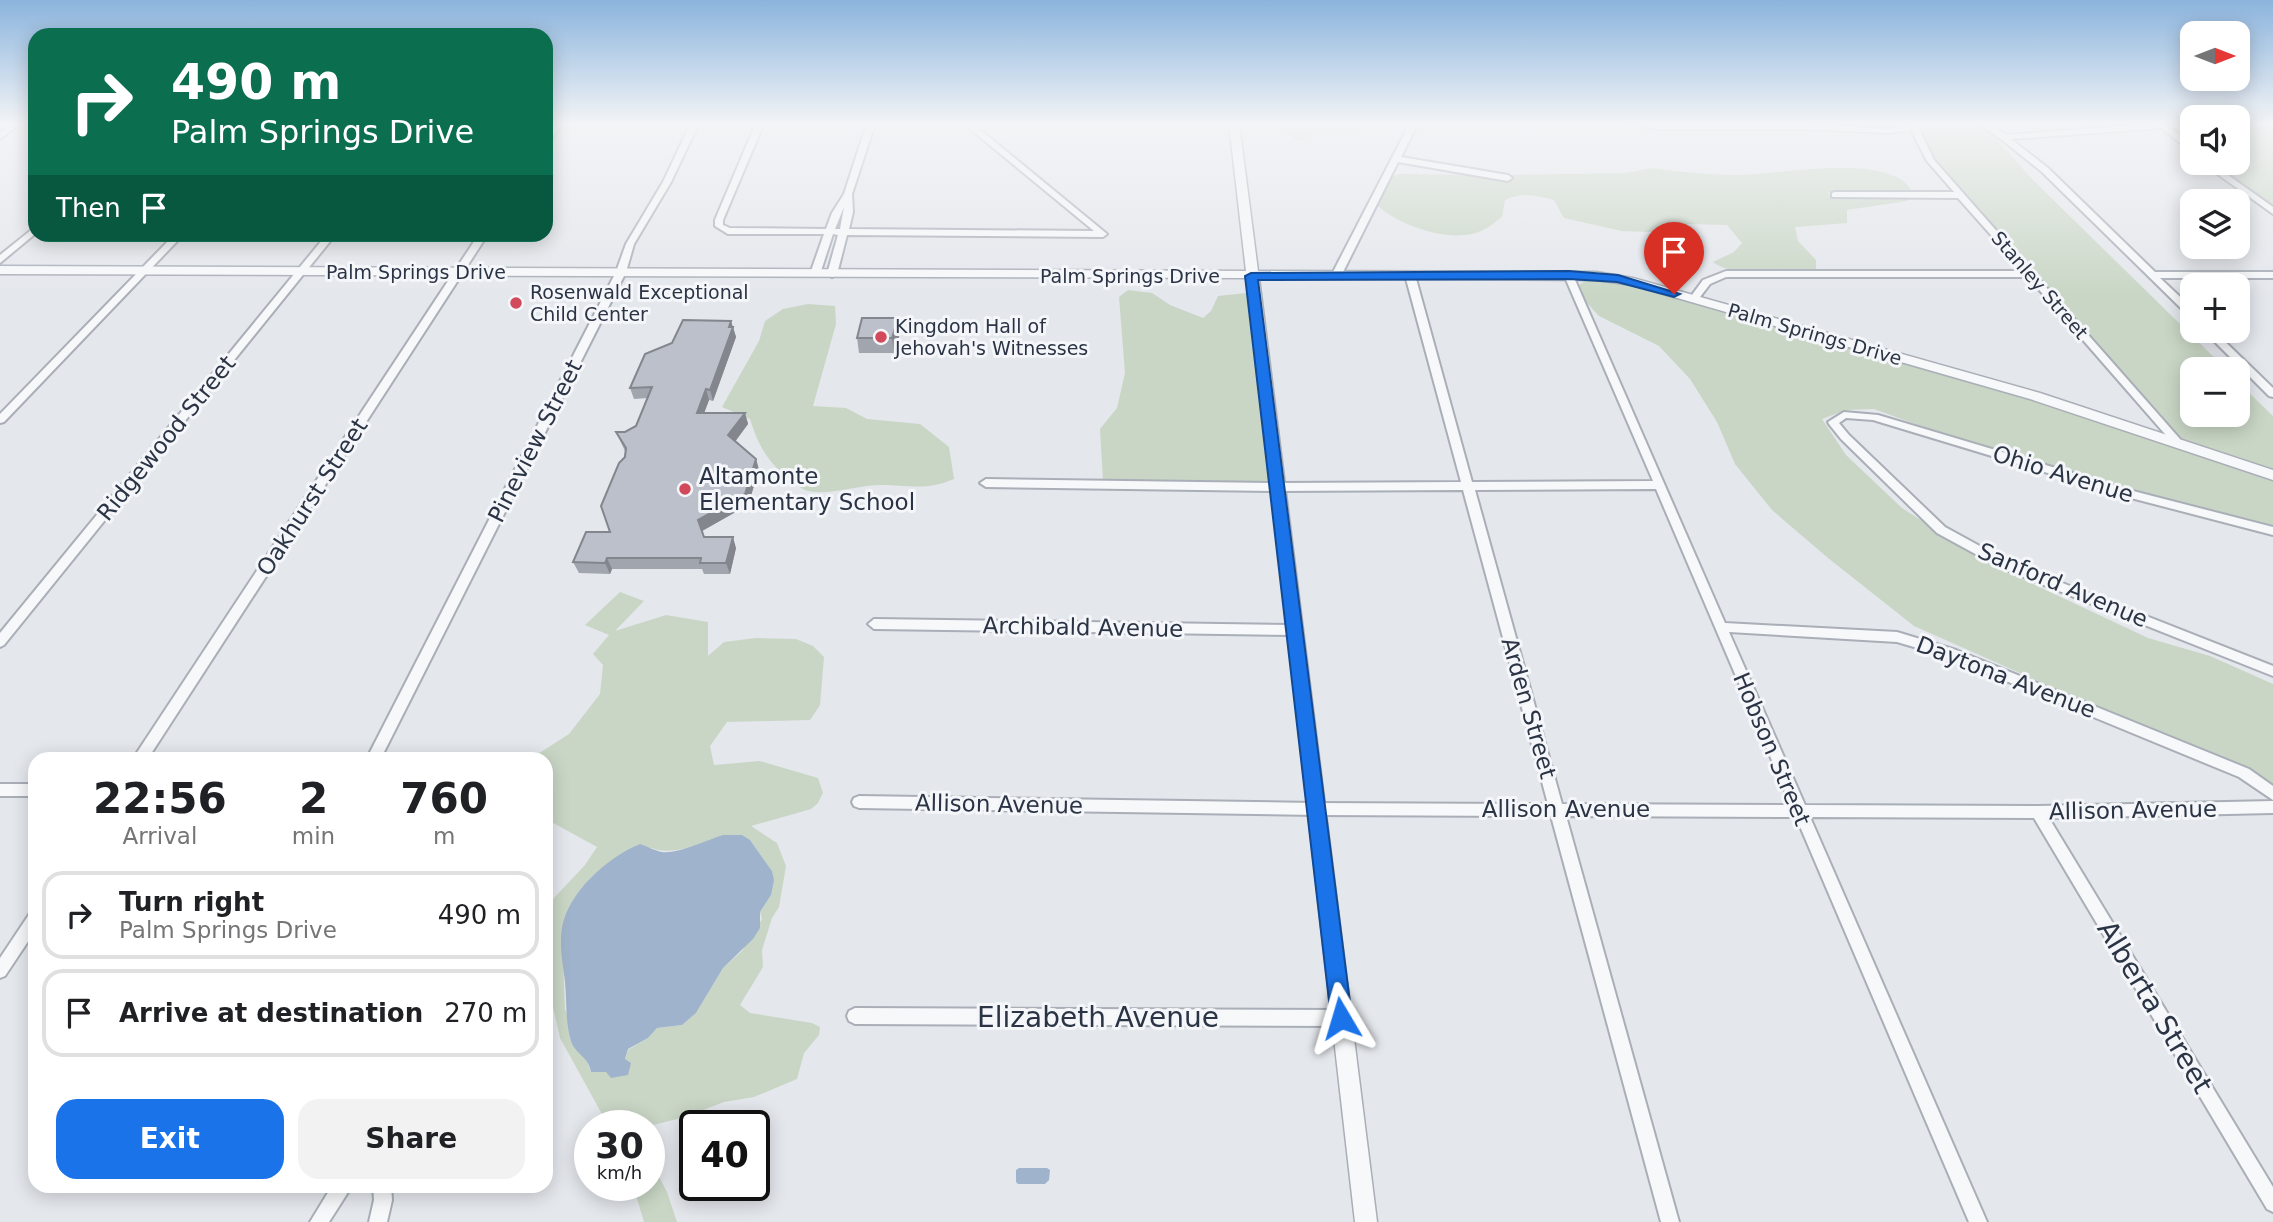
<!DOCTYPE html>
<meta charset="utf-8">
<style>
:root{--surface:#fff;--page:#f2f2f2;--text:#202124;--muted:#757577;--line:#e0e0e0;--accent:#1a73e8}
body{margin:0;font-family:"DejaVu Sans",sans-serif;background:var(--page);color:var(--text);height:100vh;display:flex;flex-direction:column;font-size:26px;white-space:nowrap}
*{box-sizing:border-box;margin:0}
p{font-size:23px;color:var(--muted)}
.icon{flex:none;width:38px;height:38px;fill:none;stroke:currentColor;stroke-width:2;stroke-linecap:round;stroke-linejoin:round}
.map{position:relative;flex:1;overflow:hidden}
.sheet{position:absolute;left:28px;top:752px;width:525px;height:441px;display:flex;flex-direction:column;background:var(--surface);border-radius:21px;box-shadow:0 4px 18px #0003}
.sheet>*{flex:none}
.guide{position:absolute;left:28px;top:28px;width:525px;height:214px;border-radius:21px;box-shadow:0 4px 18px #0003;background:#0b6e4f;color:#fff;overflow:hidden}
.needle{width:46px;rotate:90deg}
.tools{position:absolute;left:2180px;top:21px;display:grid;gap:14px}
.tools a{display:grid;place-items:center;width:70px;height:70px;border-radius:14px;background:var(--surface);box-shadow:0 4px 18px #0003;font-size:35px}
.speed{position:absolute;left:574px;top:1110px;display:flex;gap:14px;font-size:35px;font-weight:700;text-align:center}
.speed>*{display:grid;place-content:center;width:91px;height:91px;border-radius:50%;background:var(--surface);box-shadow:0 4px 18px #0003;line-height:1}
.speed small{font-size:18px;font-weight:400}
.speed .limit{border:4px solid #111;border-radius:10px;background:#fff;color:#111}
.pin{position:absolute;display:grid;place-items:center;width:60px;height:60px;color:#fff;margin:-72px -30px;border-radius:50% 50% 50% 0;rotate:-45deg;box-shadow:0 0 7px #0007}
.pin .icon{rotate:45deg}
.me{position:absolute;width:77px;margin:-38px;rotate:353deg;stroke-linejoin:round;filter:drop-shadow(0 0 5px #0008)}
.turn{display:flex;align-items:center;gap:24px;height:147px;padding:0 28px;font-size:32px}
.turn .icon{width:91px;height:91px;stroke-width:2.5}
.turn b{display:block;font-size:49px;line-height:60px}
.then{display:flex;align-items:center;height:66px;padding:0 28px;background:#0003;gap:14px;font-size:26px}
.eta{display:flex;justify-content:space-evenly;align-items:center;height:119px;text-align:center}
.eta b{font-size:42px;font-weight:700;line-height:49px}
.cta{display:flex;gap:14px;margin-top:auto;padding:14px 28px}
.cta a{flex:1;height:80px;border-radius:21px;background:var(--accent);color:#fff;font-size:28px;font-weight:700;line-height:80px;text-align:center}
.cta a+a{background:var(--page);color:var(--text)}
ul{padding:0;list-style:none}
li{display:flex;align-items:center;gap:21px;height:88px;margin:0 14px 10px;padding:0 14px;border:4px solid var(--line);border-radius:21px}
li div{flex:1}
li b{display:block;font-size:26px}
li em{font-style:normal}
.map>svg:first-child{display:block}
</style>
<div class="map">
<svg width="2273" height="1222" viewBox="0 0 2273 1222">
<rect width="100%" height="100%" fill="#e4e7ec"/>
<!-- green -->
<g fill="#c9d6c5" fill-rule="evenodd">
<path d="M1273,123h95l1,3 -7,4h-32l-34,11 -17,-16z"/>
<path d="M1924,123h52l15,10 44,49 191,187h-33v46h45v-33l35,34v55l-93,-33 -243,-277 -18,-33z"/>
<path d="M2238,123h26l9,8v77l-61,-45h26v-28l5,-2z"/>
<path d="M1652,168c28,4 57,7 86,7 37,0 156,-24 174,17h-84l3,5h79l-3,4 -60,9v13l-52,4 3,14 18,19v9c-28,1 -81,10 -103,-7l21,-10 8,-9 -15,-18 -39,-1 -7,9 -59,-2 -58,-13 -10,-18c-18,-5 -32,-8 -49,0l-3,17c-6,4 -12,10 -19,13 -29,15 -83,-4 -105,-24l15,-30 6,-2 76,1 37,6 2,-4 -12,-2 123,-2z"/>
<path d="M1587,279l44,6 417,120 225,74v48l-141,-36 -195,-59 -63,-23 -28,1 -24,9 24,36 56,53 84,54 162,76 62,18 63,28v101l-27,-17 -201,-84 -131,-58 -86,-68 -56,-48 -37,-46 -18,-42 -27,-43 -31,-33 -60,-30 -12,-13 -8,-18z"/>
<path d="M1128,290l24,3 18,12 33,13 8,-7 7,-15 29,-3 22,189 -166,-1 -3,-52 17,-21 8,-35 -6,-76z"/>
<path d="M808,304l27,2 1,18 -23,82 33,2 21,11 53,5 29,23 5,32c-28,12 -45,6 -74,6 -21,0 -56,12 -75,5 -5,-2 -10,-7 -14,-10 -22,-16 -33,-34 -41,-61l-28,-12 37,-66 6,-20 18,-12z"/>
<path d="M620,592l24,9 -29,30 51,-16 42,7v34l16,-14 32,-4 40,1 17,7 11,11 -4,48 -10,15 -83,2 -17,24 4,19 46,-4 58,17 5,15 -5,10 -7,6 -60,17 26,17 9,23 -7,41 -7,11 -10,32 1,17 -23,38 10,8 62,10 8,4 -1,8 -15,18 -7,26 -43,18 -30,5 -39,15 -32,8h-45l-48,-87 -12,-54 -1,-21 -1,-51 8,-14 31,-33 12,-18 -51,-28v-59h-25l20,-8 28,-18 31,-40 3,-29 -10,-11 16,-19 -24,-10zM714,838l36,2 22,31 -1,24 -11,17 2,7 -20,32 -19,17 -27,45 -14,12 -25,3 -9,10 -20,12 -3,10 -19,12h-15l-26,-63 -3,-80 27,-49 12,-10 51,-22c14,7 49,-1 62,-10z"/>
<path d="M649,1158l18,34 10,30h-33l-11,-37h16z"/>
</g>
<!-- water -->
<g fill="#9fb4cc">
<path d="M723,835h19l8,5 22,31 2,9 -3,15 -11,17v16l-7,11 -30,29 -27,45 -14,12 -25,3 -9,10 -20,11 -3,10 6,4 -3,12 -17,3 -5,-6h-15c-3,-16 -16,-18 -20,-31 -6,-20 -4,-39 -6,-59 -2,-17 -6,-37 -3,-54 6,-36 46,-71 78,-84 7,2 15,7 22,8 16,2 45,-12 61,-17z"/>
<path d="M1019,1168h28l3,2 -1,10 -4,4h-27l-2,-2v-12z"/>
</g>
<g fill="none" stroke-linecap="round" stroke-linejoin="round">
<defs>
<g id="minor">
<path d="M12,123h9l-21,16v-6z"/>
<path d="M554,123h8l-13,20h-3v-8z"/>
<path d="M691,123h8l-28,59 -37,62 -8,28 -246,488h-14l250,-488 10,-28 37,-62z"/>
<path d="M756,123h8l-41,97v5l7,3 96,1 6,-16 12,-19 21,-65 5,-6h9l-6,7 -21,64 1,18 -4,17 245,2 -131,-108h9l135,111 -4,3 -256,-2 -10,39 -5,3 -5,-3 11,-39 -5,-1 -13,40 -2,2h-6l-2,-2 14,-40h-96l-13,-8v-6zM844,207l-4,22h-5z"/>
<path d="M1410,123h8l-17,34 107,18 4,3 -4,3 -110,-19 -57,114 -2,2h-6l-2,-2z"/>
<path d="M1630,123l175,1 83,5 34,-6 -4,4 16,33 246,279 -1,2h-8l-143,-164h-302l-16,7 -13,17h-6l-2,-2 14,-19 23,-9h297l-65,-73 -126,-1v-4l3,-1h119l-27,-31 -16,-31 -23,3 -83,-4h-149z"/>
<path d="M1978,123h10l18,12 160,-12 27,24v7l-31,-26 -151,11 37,29 107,104h118v6h-113l33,31v9l-3,-1 -148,-145 -41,-33z"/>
<path d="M2266,123h7v5z"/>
<path d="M2202,163h9l62,44v7z"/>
<path d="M35,227v7l-35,29v-8z"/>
<path d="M175,234h9l-180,188 -4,1v-9z"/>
<path d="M327,234h9l-332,411 -4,2v-14z"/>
<path d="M479,234h9l-341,526h-15z"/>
<path d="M1410,272l5,3 57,207 181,-1 -89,-206 2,-2h6l153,350 172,9 59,18 293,119 24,17v14l-34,-23 -291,-120 -51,-15 -168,-10 76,173 233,1 235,-5v12l-224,5 224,369v25l-6,-3 -233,-391 -224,-1 177,405h-18l-173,-405 -230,-1 113,406h-18l-110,-406 -236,-1 -456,-7 -5,-2 -2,-4 2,-4 5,-2 456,7 233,1 -85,-314 -186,1 -291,-4 -6,-4 6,-4 291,4 184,-1 -56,-207zM1656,489l135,316 -229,-1 -87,-314z"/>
<path d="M2204,331h10l59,57v9l-4,-1z"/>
<path d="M1844,412l34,3 255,76 140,36v8l-146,-38 -254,-77 -27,-2 -7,5 10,12 96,92 64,35 264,104v10l-272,-108 -64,-35 -96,-94 -12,-15 -1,-2z"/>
<path d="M874,619l419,6 4,2 2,3 -2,3 -4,2 -419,-6 -6,-5z"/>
<rect x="0" y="784" width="35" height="12"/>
<path d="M35,911v20l-30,45 -5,2v-20l30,-45z"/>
<path d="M855,1008l486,2 6,3 2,5 -2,5 -6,3 -486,-2 -6,-3 -2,-5 2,-5z"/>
<path d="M332,1186h20l-23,36h-19z"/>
<path d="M373,1186h18l1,14 -5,22h-18l5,-22z"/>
</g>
<path id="tertiary" d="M1229,123h10l19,148 338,1 37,6 407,115 233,77v10l-243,-81 -398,-114 -36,-5 -337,-2 118,944h-22l-108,-944 -1247,-4v-8l1246,5z"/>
</defs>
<!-- minor casing -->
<use href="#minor" stroke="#a9aeb7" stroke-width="4"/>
<!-- tertiary casing -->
<use href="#tertiary" stroke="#a9aeb7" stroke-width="3"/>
<!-- minor -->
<use href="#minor" fill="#f7f8fa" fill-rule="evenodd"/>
<!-- tertiary -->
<use href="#tertiary" fill="#f7f8fa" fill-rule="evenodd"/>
</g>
<!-- wall -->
<g fill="#a1a5ae">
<path d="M898,318l2,15 -6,20h-35l-2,-15z"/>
<path d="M732,327h1l3,10 -23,64 -4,-1 -5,13h41l3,11 -13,17 21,18 3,11 -11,35 -46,26 2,6 32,11 -6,26h-26l-2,-5h-90l-2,5 -31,-1 -6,-11 37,-30 15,-81 -9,-19h9l11,-6 12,-28 -14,1 -4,-11z"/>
</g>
<!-- shaded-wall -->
<g fill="#83868d">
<path d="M898,318l2,15 -6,20 -2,-15z"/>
<path d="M731,321l5,16 -23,64 -3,-11z"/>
<path d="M706,389l3,11 -9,24 -3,-11z"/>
<path d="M745,413l3,11 -16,22 -4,-11z"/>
<path d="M756,459l3,11 -11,35 -46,26 -4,-11z"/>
<path d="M733,537l3,11 -6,26 -4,-11z"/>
<path d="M607,558l5,11 -2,5 -5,-11z"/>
</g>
<!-- building -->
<g fill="#bbc0ca" stroke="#83868d" stroke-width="2">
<path d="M862,318h36l-6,20h-35z"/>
<path d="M683,320l48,1 -2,6h4l-23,63 -4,-1 -9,24h48l-17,22 28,24 -11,35 -47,26 6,17h29l-7,26h-26l1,-5h-94l-2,5 -32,-1 13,-30h24l-9,-26 18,-43 6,-6 1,-9 -10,-16h9l11,-6 16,-39 -22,1 15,-34 27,-11z"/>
</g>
<!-- sky -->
<linearGradient id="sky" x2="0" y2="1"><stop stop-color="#8bb4dd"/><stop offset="0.42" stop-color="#f3f4f6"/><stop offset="1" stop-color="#f3f4f6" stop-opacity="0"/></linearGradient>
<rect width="2273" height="295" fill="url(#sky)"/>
<!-- route -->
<path fill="#1a73e8" stroke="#114b97" stroke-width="2" d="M1569,271l49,4 62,19 -6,3 -57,-15 -48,-3 -311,1 94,738 -3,7 -8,3 -7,-3 -3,-7 -86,-742 6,-3z"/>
<!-- markers -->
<g fill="#d1495b" stroke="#f4f6f9" stroke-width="2.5">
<circle cx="516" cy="303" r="7"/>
<circle cx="881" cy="337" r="7"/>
<circle cx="685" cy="489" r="7"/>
</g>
<g text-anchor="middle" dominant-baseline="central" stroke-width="6" stroke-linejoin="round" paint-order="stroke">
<!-- far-street labels -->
<g font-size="19" fill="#2b3445" stroke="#f4f6f9">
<text x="416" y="272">Palm Springs Drive</text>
<text x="1130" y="276">Palm Springs Drive</text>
<text transform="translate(2040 285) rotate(49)">Stanley Street</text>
<text transform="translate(1815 334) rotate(16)">Palm Springs Drive</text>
</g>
<!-- far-poi labels -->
<g font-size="19" fill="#2b3445" stroke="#f4f6f9" text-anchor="start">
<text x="530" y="292">Rosenwald Exceptional<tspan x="530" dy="22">Child Center</tspan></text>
<text x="895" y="326">Kingdom Hall of<tspan x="895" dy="22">Jehovah's Witnesses</tspan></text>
</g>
<!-- street labels -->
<g font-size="23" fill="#2b3445" stroke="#f4f6f9">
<text transform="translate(166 438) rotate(-51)">Ridgewood Street</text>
<text transform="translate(535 441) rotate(-63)">Pineview Street</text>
<text transform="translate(2063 474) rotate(17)">Ohio Avenue</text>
<text transform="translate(312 497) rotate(-57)">Oakhurst Street</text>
<text transform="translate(2063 585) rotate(23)">Sanford Avenue</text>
<text transform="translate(1083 627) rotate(1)">Archibald Avenue</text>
<text transform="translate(2006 677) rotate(21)">Daytona Avenue</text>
<text transform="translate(1529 708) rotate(74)">Arden Street</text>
<text transform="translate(1772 749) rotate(67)">Hobson Street</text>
<text transform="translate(999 804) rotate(1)">Allison Avenue</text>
<text x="1566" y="809">Allison Avenue</text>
<text transform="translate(2133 810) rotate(-1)">Allison Avenue</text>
</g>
<!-- poi labels -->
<g font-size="23" fill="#2b3445" stroke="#f4f6f9" text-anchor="start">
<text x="699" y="476">Altamonte<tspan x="699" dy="26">Elementary School</tspan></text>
</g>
<!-- near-street labels -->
<g font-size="28" fill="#2b3445" stroke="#f4f6f9">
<text transform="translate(2155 1007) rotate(59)">Alberta Street</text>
<text x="1098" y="1017">Elizabeth Avenue</text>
</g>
</g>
</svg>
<div class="tools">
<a><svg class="needle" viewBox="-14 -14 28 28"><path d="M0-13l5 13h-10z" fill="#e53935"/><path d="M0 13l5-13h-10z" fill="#757577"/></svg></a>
<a><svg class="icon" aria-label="sound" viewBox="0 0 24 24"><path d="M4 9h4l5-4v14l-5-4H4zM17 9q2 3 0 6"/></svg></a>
<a><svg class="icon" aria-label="layers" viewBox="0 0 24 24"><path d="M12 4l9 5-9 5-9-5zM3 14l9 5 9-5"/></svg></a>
<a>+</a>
<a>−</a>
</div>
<div class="speed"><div>30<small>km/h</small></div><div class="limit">40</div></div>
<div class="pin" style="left:1674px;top:294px;background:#d93025"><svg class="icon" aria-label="arrive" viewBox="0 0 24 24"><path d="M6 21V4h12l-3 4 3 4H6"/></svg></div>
<svg class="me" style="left:1341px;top:1018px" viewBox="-20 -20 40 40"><path d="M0-17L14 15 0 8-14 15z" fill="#1a73e8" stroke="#fff" stroke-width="4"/></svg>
<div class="guide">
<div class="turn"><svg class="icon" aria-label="right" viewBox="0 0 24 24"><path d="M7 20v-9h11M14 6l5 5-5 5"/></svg><div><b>490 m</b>Palm Springs Drive</div></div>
<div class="then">Then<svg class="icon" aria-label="arrive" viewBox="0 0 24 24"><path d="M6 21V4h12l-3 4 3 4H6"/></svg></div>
</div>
<section class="sheet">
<div class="eta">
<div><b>22:56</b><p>Arrival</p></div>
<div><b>2</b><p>min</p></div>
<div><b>760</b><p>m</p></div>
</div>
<ul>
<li><svg class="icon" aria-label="right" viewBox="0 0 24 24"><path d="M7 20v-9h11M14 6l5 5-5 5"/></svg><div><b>Turn right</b><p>Palm Springs Drive</p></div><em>490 m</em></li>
<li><svg class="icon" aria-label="arrive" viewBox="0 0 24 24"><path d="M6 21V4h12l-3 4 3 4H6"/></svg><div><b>Arrive at destination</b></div><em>270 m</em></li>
</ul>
<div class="cta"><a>Exit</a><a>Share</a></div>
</section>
</div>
